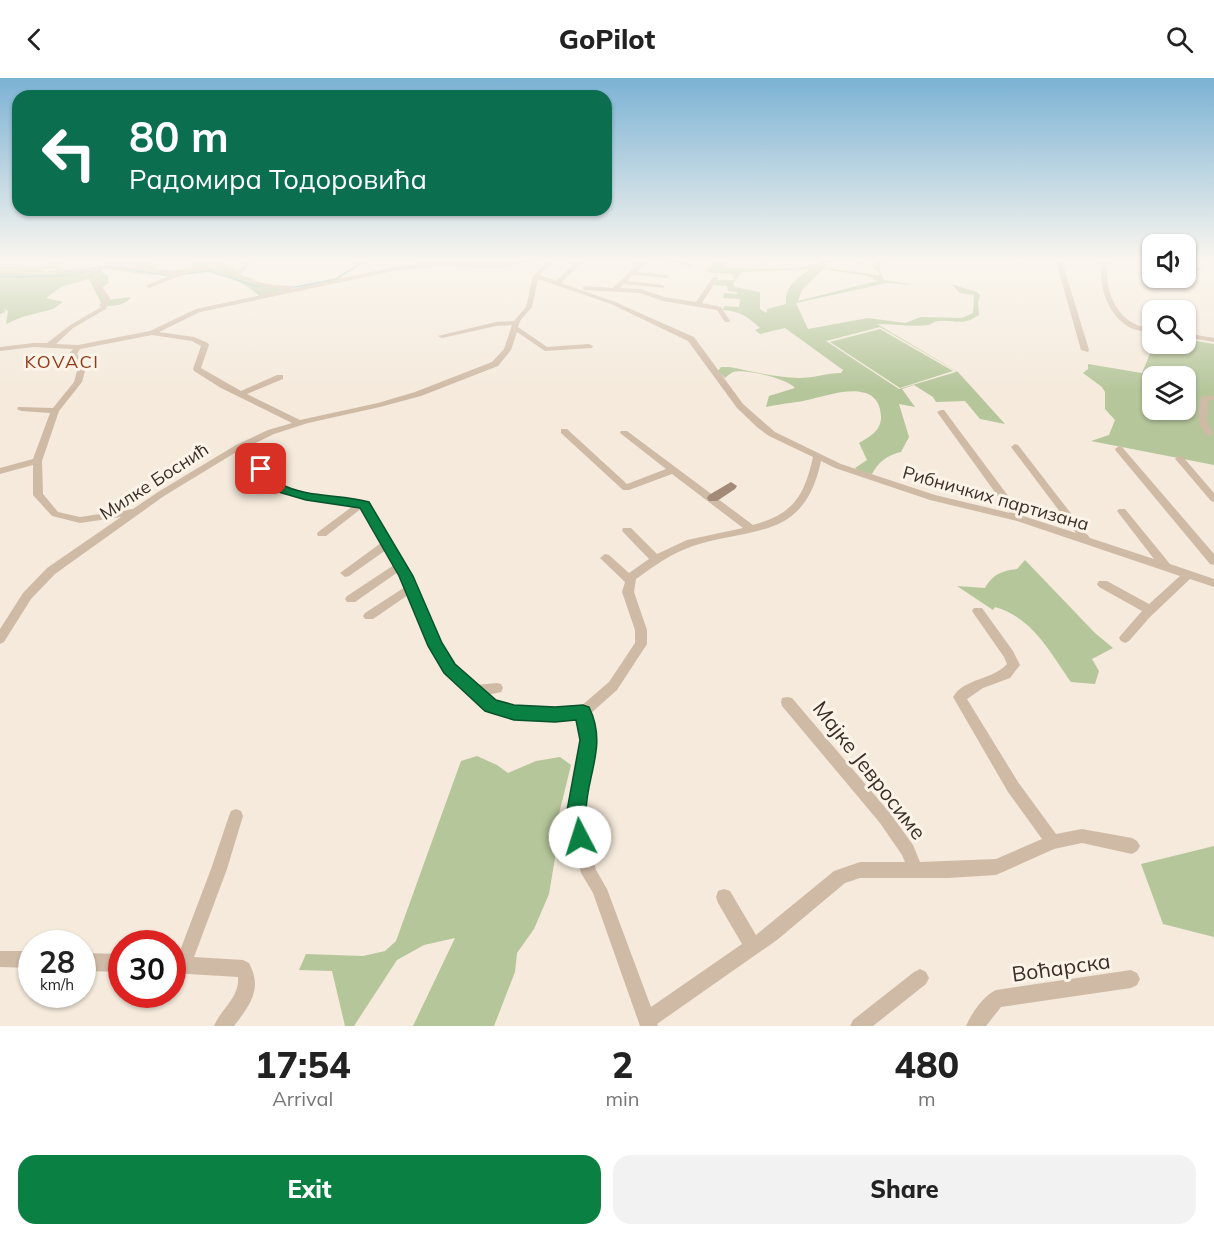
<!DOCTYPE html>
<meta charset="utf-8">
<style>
:root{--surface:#fff;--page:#f2f2f2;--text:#222;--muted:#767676;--accent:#0b8043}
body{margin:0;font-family:Mulish,sans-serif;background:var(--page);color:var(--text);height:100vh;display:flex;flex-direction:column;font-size:22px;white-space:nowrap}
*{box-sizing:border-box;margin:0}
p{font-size:20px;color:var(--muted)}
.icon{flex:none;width:33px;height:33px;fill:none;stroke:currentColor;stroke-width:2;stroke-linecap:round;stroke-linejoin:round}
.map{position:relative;height:948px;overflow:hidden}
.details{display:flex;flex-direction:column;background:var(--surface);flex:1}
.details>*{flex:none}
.hud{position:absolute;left:12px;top:12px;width:600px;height:126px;border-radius:18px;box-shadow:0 2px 4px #0004;background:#0b6e4f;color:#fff;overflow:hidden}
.buttons{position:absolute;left:1142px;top:156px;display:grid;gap:12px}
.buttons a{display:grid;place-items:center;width:54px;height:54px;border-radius:12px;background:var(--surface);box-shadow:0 2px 4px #0004;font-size:30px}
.speed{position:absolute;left:18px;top:852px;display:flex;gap:12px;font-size:30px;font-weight:700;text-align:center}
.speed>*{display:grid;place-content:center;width:78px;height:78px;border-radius:50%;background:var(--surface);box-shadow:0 2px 4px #0004;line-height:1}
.speed small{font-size:15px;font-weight:400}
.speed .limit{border:9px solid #d22;background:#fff;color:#111}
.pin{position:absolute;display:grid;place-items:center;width:51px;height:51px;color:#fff;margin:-26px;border-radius:12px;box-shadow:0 3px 9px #0006}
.me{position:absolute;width:66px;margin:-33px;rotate:355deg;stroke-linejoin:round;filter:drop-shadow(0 0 4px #0008)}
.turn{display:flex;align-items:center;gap:21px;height:126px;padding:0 18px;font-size:27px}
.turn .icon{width:78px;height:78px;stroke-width:2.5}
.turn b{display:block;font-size:42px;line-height:51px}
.eta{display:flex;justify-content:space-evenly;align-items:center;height:102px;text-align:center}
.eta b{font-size:36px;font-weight:800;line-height:42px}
.primary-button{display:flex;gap:12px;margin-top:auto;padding:12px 18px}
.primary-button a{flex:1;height:69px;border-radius:18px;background:var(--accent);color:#fff;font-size:24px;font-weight:800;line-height:69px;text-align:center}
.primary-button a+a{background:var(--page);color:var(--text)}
header{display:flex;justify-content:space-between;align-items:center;height:78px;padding:0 18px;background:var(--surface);font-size:27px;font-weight:800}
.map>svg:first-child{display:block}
</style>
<header><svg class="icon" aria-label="back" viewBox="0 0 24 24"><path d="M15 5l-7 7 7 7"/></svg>GoPilot<svg class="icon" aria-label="search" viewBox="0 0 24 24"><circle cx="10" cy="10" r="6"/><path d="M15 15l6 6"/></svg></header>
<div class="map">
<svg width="1214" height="948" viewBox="0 0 1214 948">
<rect width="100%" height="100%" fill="#f5eadc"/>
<!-- green -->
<g fill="#b5c69a" fill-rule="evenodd">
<path d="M147,180h8l-6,6 12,7 30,-2c11,-15 31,-5 45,0l-1,6 39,12 19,2 -33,8c-11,-12 -42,-29 -59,-26 -8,1 -16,4 -23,6l1,-3 -27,1 -39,-5 -5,-3 4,-4 25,1z"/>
<path d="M705,180h15l3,9c7,3 82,2 90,-1 9,-2 7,-8 20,-8l-9,10 54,7 2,-1 -7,-7 -13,-4 14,3 3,-8h4l-1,13 4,9 31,5 -28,-2 -91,20 12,26 60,-11 37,5 16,-6 41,1 11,-5 1,-18 -14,-2 -9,-9 26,8 3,3 -2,7 1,13c-17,12 -24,4 -41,6 -4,0 -6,3 -9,4 -17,2 -36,-1 -52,-1l81,48 47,52 -25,-5 -15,-18 -29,1 -3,-5 -19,-12 -12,4 13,18 -16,-3 10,33 -8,15c-13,3 -23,10 -29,22l-12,-2 -5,-4 12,-8 -8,-17c11,-6 23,-13 22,-27 -2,-38 -48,-22 -69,-17 -16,4 -29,4 -46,8l3,-11 26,-8c-7,-9 -51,-20 -62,-16 -3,2 -6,4 -8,6l-7,-7 3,-4h8c23,4 47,11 70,11 15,0 28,-5 42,-5l2,-3 -58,-42 -25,6 -5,-4 5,-2c-12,-11 -20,-17 -37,-18l1,-4 15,1 1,-8 -17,-1 1,-5 13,1v-2l-9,-1 -1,-5 -13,-1 3,-5h17l-2,-6 -25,-2 6,-10zM810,191c-13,9 -26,19 -24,35l-19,5 -1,4 -6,-4v-17l-25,-5 -2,-4 9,-11zM823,191l45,7 9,5 -79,20 4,-11zM880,249l76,44v1l-57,17 -73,-48z"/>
<path d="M100,190l4,6 4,2 1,7 -9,6 7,11 24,-3c-7,10 -20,9 -32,9l2,-3 -12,-24 -28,8 -15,11 17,4 -10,7 -31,8 -16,7 2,-13 -4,-2 1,3 -5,2v-43l36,-2 9,3 13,-2 8,2z"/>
<path d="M880,251l73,42 -53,17 -70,-46z"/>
<path d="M1185,261l29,5v121l-123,-24 18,-6 6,-15 -10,-11v-17l-3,-5 -19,-14 5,-4v-5l54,9 12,-29h31zM1152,298h33v34h-33z"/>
<path d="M1025,482l70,73 18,15 -21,11 7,12 -4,13 -24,-2c-22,-31 -38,-64 -76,-75l-2,3 -36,-24 28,2c8,-14 17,-17 32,-19z"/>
<path d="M477,678l20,9 11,8 28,-12 24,-4 11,8 -13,53 -2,34 -7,42 -15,35 -17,24 -2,19 -21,54h-81l42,-88 -31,7 -27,15 -43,66h-9l-13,-55 -33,-1 7,-16 57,2 22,-5 11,-10 65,-180z"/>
<path d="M1214,768v91l-51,-13 -22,-60z"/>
</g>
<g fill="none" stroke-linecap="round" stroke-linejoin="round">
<!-- stream -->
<g stroke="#77b0b5" stroke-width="1.5">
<path d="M115,189l56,9"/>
<path d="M183,196l26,-3 47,15 40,1 40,-8 33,-21"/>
<path d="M0,199l56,-1 35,-5"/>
</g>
<!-- street -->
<g fill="#cfbaa6" fill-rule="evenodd">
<path d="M53,180h6l-1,8 9,4 55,-7 57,9 33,-8 13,3 11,4 15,-13h7l-18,16 18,8 16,3 18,1 1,1 -2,2 103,-22 46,-5 62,2 33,-6h13l-46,10 -62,-2 -46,5 -194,41 -41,20 35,5 14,6 1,2 -8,23 40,23 36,-16h6v4l-36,15 53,26 78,-17 37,-11 77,-30 12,-13 8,-24 -16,1 -54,12 -4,-2 58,-14 18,-1 12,-14 7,-31 17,-18h6l-16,17 16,6 19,-18h4v2l-18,18 54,19 79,35 49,67 32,28 66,32 94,31 75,18 -73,-101 4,-2h3l79,106 53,17 -65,-86 4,-3 3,1 72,93 64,21 -37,-48 2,-2h6l45,55 44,15v8l-24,-8 -40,38 -21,24 -4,2 -4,-2 -2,-3 2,-3 21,-24 -43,-24 -2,-3 2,-3h8l42,23 31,-28 -163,-55 -87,-21 -95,-32 -14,-7c-17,80 -67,65 -128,85 -21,7 -39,20 -57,33l-2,13 13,38v14l-30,46 -27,24 6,26 -13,76 13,54 11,19 44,118 91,-63 -24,-41 -2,-6 2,-6 6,-2 6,2 26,44 78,-64 26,-9h45l-3,-7 -22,-32 -98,-117 -1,-4 1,-4 5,-1 5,1 98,115 23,32 7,17 76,-3 46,-20 -34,-47 -55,-95c11,-19 40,-17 54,-33l-3,-7 -30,-43 -2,-3 2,-3h8l31,43 7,14 -10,13 -27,10 -16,11 51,83 38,52 26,-5 50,9 5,3 3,5 -3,5 -5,3 -50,-11 -28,6 -58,26 -48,3h-88l-15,5 -68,57 -120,84 1,2h-18l-47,-133 -12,-20 -12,-57 13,-76 -4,-22 -23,2 -41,-2 -28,-8 -18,-15 -23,-22 -16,-27 -21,-51 -35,24h-8l-2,-3 2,-3 40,-26 -7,-15 -43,30h-8l-2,-3 2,-3 47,-31 -8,-15 -37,26 -4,1 -5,-4 41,-30 -19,-35 -36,28h-8l-1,-2 1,-2 35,-26 -48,-7 -32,-10 -35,-38 -74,45 -109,78 -24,25 -27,43 -4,2v-15l23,-36 24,-25 74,-51 -41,6 -28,-7 -19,-21v-30l-33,9v-6l33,-9 17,-46 -29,-2 -4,-2 1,-2 35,1 21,-26 3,-11 -8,-17 4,-5 -39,-2 -34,4v-4l34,-4h13l22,-17 32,-19 3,-9 -9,-13 -1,-15 -28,4 -12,-5 -54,2v-4l52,-2zM122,189l50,8 -25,10 -1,1 3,2c20,-7 40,-18 62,-20 13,-1 29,11 42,16 12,4 24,5 37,5l-94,20 -46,22 -72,14 -22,-1 17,-16 33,-19 4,-11 -9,-13 -1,-15zM538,201l73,25 77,37 49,67 21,20 11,8 44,21c-9,40 -20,57 -60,68l-126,-94h-6l-1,2 46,36 -39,15 -60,-55h-6v4l62,57h6l43,-16 71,54 -56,12 -30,14 -26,-26h-8l-1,2 1,2 26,27 -20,14 -20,-18 -4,-1 -5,4 25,24 -3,10 13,38v13l-26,39 -29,25 -25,1 -41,-2 -19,-5 -8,-6 14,-3 2,-4 -2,-4 -4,-1 -21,2 -23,-20 -13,-21 -29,-68 -44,-74 -61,-9 -27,-8 -34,-37 29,-14 34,-11 72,-16 41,-11 77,-30 13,-16 6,-18 28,19 47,-3 1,-2 -4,-2 -42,3 -29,-20 2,-6 12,-14zM152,257l40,6 9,5 -8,23 1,2 27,17 71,35 -24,7 -32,15 -78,47 -25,17 -53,8 -22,-5 -15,-18 -1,-33 17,-50 23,-29 3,-11 -8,-17 3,-5z"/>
<path d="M644,180h7l-14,14 29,3 2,1v2l-35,-3 -6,6 35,4 3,2 -1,1 -40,-4 -4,4 21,1 23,8 32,5 17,-25h4l1,1 -16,25 19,4 9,14 -1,1h-4l-8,-12 -54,-9 -23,-8 -55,-3 -3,-2 3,-2 28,2z"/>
<path d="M658,180h11l24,7 -3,2z"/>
<path d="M1055,180h6l28,92 -1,2 -7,-2z"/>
<path d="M1103,180h6c-7,24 4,57 28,67 5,2 10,2 15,3v4c-6,-1 -13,-1 -19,-3 -25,-11 -37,-46 -30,-71z"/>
<path d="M1145,180h7v3l-6,-2z"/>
<path d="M1199,180h15v4z"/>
<path d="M1185,186l15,4 1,1 -3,2 -13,-3z"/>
<path d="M1185,255l29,5v4l-29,-5z"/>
<path d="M1202,318h12v4h-5l-2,20 6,13 -4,3c-13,-8 -11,-27 -7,-40z"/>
<path d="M1119,368l3,1 92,107v11l-4,-1 -94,-113 -1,-2z"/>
<path d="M1180,378l3,1 31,36v9l-3,-1 -34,-40 -2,-2 2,-2z"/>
<path d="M236,731l5,2 2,5 -16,53 -33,88 49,3 6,3c14,26 1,42 -15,63h-20c7,-17 26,-29 24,-49l-66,-4v-18l6,1 33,-87 18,-53 2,-5z"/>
<path d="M0,873h32v17l-32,-1z"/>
<path d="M82,875l40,1v18l-40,-1z"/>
<path d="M920,891l6,3 3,6 -3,6 -53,42h-23l3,-6 61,-48z"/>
<path d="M1131,892l6,3 3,6 -3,6 -6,3 -130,19 -15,19h-20c5,-12 18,-31 30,-36z"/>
</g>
<!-- secondary -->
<path fill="#a38977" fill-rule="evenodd" d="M731,404l6,4 -2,3 -18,12h-8l-2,-3 2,-3z"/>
</g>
<!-- sky -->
<linearGradient id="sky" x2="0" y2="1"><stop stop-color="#7bb2d4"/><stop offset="0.58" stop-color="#faf6ef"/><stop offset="1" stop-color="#faf6ef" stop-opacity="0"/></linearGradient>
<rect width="1214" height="313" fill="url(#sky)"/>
<!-- route -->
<path fill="#0b8043" stroke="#07532c" stroke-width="1.5" d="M261,388c10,3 12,14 20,18 25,14 60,10 88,18l44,74 29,67 13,21 41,36 18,5 41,2 28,-2 6,2c20,40 -5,72 -3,110 0,10 5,17 1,27l-7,3 -7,-3 -7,-28 14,-76 -4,-20 -21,2 -41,-2 -23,-7 -6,-2 -41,-38 -16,-27 -29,-70 -39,-68 -54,-8 -34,-10 -17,-21z"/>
<g text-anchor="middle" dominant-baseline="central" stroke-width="6" stroke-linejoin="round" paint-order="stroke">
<!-- far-quarter labels -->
<g font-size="18" letter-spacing="1.5" fill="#933a17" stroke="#fcf4e9">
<text x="62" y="283">KOVACI</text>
</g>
<!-- street labels -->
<g font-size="18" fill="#3a2e28" stroke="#fcf4e9">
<text transform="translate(154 403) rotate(-33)">Милке Боснић</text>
<text transform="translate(996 420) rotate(16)">Рибничких партизана</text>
</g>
<!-- near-street labels -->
<g font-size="21" fill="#3a2e28" stroke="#fcf4e9">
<text transform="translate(870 692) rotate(52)">Мајке Јевросиме</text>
<text transform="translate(1061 889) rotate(-8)">Воћарска</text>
</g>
</g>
</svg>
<div class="buttons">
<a><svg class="icon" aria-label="sound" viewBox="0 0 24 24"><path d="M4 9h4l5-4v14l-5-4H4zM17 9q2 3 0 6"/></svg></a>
<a><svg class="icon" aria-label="search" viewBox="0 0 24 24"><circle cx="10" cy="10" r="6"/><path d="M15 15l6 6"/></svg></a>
<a><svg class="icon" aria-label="layers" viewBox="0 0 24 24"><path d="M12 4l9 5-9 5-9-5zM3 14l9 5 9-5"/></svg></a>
</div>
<div class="speed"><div>28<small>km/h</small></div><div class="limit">30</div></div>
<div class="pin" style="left:261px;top:391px;background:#d93025"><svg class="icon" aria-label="arrive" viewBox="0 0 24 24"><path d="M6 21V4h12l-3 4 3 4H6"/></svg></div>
<svg class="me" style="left:580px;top:759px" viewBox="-20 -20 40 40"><circle r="19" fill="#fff"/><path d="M0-13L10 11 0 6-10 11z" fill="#0b8043"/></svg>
<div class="hud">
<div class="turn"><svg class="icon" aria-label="left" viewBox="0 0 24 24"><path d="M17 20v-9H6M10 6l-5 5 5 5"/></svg><div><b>80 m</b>Радомира Тодоровића</div></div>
</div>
</div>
<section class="details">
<div class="eta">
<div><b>17:54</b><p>Arrival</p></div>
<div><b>2</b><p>min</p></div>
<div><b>480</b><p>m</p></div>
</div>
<div class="primary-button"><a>Exit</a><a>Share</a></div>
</section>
